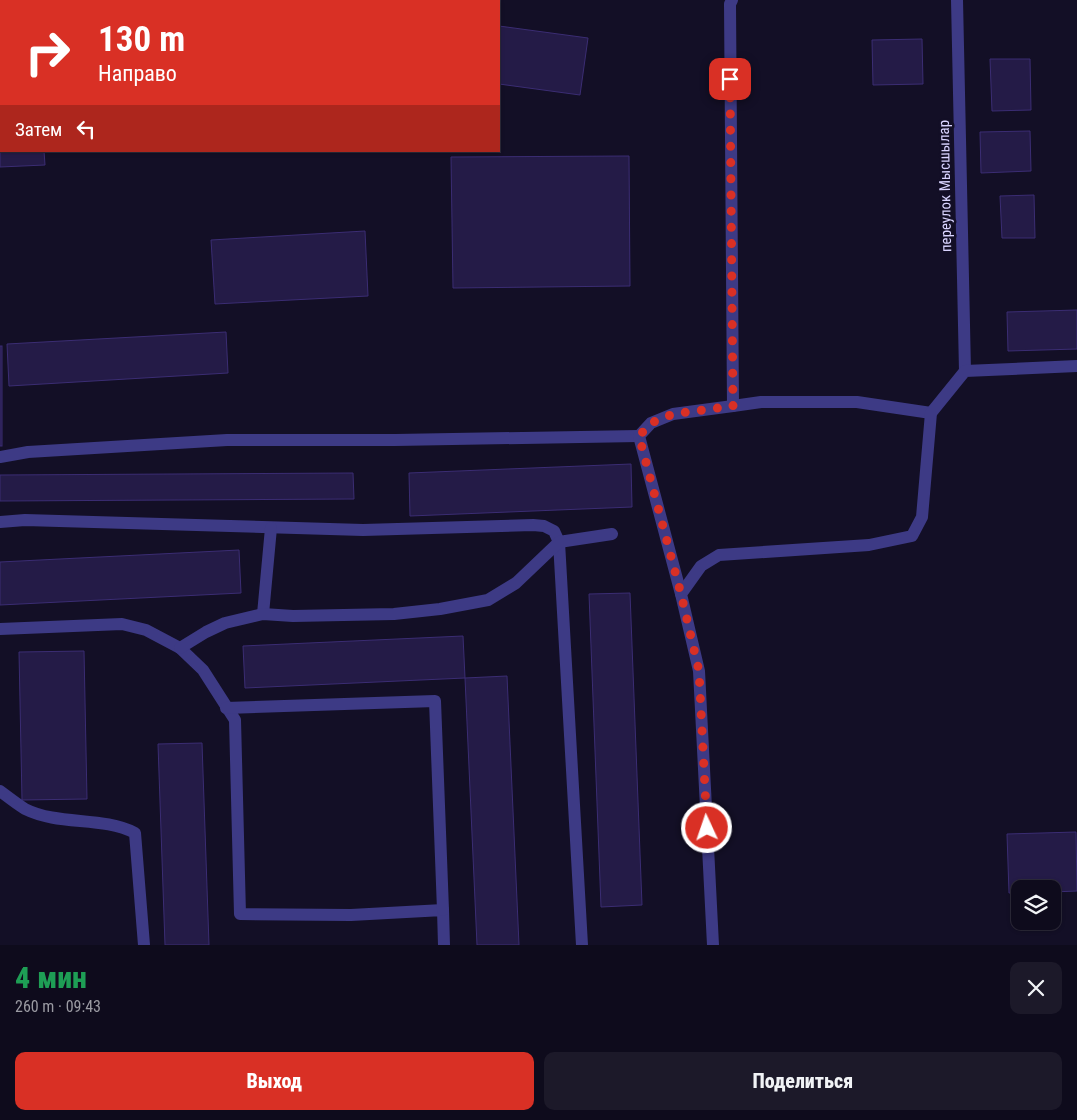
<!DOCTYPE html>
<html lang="ru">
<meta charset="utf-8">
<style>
:root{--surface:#0e0b1c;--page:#1c1929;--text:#f1f3f6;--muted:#9b9ba3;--line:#2e2b3b;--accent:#d93025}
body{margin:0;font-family:"Roboto Condensed",sans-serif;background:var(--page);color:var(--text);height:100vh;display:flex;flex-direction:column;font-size:19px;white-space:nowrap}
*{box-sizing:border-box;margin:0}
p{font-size:16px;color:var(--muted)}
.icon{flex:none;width:28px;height:28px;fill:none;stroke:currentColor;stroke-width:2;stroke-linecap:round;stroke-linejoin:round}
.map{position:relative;height:945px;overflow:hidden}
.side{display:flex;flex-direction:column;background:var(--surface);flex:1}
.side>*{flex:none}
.banner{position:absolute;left:0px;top:0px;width:500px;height:152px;box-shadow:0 1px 4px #0004,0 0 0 1px var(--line);background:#d93025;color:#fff;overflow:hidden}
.controls{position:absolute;left:1011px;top:880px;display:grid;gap:10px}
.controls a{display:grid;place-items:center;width:50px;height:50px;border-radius:10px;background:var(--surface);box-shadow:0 1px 4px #0004,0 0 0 1px var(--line);font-size:25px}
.pin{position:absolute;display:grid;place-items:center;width:42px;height:42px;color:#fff;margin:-21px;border-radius:10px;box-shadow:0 2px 8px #0006}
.me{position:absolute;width:55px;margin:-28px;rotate:357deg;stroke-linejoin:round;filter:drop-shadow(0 0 4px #0008)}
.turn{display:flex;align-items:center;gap:18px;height:105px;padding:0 15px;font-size:22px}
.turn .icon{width:65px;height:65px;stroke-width:2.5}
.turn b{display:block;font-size:35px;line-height:42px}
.then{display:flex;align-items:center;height:48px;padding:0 15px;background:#0003;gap:10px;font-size:19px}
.round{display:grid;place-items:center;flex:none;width:52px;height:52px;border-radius:10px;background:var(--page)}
.summary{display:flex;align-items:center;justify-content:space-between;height:85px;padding:0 15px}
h1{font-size:30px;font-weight:800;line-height:38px;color:#1e9e55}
.action{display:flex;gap:10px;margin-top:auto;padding:10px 15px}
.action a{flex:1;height:58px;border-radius:10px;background:var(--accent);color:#fff;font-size:20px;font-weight:800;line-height:58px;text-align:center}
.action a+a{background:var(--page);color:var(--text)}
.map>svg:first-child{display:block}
</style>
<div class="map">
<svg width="1077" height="945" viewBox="0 0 1077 945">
<rect width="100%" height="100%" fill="#130f26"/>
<!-- building -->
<g fill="#241b47" stroke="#3b2d73">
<path d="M499,26l89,12 -8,57 -81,-11z"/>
<path d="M922,39l1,45 -50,1 -1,-45z"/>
<path d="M990,59h40l1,51 -39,1z"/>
<path d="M0,83l1,68h43l1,14 -45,2z"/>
<path d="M1030,131l1,40 -50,2 -1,-41z"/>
<path d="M629,156l1,130 -177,2 -2,-131z"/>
<path d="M1034,195l1,43h-33l-2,-42z"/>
<path d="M365,231l3,65 -153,8 -4,-64z"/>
<path d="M1077,310v39l-69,2 -1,-39z"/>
<path d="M226,332l2,41 -219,13 -2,-42z"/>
<rect x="0" y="346" width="2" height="100"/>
<path d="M631,464l1,43 -222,9 -1,-43z"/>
<path d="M353,473l1,26 -354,2v-26z"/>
<path d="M239,550l2,43 -241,12v-43z"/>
<path d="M630,593l12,312 -41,2 -12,-313z"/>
<path d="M463,636l2,42 -220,10 -2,-42z"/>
<path d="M84,651l3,148 -65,1 -3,-148z"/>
<path d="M507,676l12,269h-42l-12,-267z"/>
<path d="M202,743l7,202h-44l-7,-201z"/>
<path d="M1076,832l1,59 -25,1v-3h-32v4h-11l-2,-59z"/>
</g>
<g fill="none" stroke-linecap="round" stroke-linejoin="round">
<!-- minor -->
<g stroke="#3d3a85" stroke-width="12">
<path d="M957,0l8,371"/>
<path d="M733,406l28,-4h96l74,11"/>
<path d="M0,457l28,-5 199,-12h168l244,-4"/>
<path d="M0,522l25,-2 338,10 170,-5 11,1 10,5 5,11 23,403"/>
<path d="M681,594l-42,-158 12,-13 22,-9 60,-8 -3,-402 2,-4"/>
<path d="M263,614l8,-86"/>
<path d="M0,629l122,-5 24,6 34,18 23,22 32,50 5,194 111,1 92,-5 1,35"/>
<path d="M180,648l26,-16 19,-9 38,-9 30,2 101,-2 46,-5 48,-9 28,-17 43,-41 53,-8"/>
<path d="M226,708l209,-7 8,209"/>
<path d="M0,791c8,6 17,13 25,18 34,17 77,7 110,24l9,112"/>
<path d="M713,945l-14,-274 -18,-77 20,-28 18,-11 150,-10 43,-9 10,-19 9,-104 34,-42 112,-5"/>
</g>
</g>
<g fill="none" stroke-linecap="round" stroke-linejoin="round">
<!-- route -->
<path stroke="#d93025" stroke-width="9" stroke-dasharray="0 16.2" d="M707,828l-8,-157 -18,-77 -42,-158 12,-13 22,-9 60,-8 -3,-327"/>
</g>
<g text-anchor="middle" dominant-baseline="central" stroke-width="5" stroke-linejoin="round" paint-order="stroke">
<!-- street labels -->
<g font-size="15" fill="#d9d4ff" stroke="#130f26">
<text transform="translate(945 186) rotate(-91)">переулок Мысшылар</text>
</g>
</g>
</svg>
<div class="controls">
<a><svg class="icon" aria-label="layers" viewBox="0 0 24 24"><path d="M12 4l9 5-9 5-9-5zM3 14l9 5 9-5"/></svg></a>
</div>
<div class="pin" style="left:730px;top:79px;background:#d93025"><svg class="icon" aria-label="arrive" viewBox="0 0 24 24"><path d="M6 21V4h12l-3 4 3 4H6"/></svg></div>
<svg class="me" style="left:707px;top:828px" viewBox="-20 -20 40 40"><circle r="17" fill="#d93025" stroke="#fff" stroke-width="3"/><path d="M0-11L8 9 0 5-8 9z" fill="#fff"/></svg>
<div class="banner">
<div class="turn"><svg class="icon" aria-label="right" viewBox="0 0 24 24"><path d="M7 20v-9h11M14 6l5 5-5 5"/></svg><div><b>130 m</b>Направо</div></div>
<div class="then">Затем<svg class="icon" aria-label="left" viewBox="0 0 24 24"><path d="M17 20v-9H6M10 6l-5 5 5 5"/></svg></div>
</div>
</div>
<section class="side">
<div class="summary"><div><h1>4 мин</h1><p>260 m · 09:43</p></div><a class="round"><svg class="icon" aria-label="close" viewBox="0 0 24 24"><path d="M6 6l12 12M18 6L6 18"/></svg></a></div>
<div class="action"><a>Выход</a><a>Поделиться</a></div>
</section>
